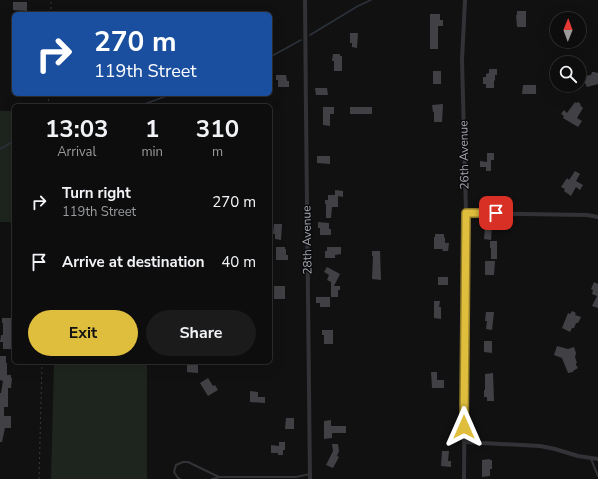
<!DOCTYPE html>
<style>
:root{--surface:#0d0d0e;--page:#1b1b1c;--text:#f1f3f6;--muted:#9a9c9e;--line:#2d2d2e;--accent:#dfbd3d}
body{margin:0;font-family:"Nunito Sans",sans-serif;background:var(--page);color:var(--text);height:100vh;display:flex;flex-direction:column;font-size:15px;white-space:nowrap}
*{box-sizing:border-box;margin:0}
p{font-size:13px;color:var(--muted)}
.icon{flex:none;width:22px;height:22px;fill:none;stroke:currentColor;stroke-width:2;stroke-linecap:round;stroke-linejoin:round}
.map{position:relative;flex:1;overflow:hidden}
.sheet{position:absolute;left:12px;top:104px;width:260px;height:260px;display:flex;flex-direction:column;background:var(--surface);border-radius:6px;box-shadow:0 4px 16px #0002,0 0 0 1px var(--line)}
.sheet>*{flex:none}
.hud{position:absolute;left:12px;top:12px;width:260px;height:84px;border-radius:6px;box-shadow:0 4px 16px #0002,0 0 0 1px var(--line);background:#1a4fa0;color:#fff;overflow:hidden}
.needle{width:26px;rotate:1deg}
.controls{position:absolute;left:550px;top:12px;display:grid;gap:8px}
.controls a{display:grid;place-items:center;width:36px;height:36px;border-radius:50%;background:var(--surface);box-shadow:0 4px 16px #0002,0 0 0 1px var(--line);font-size:20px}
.pin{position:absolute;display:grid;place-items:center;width:34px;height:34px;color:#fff;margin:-17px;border-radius:8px;box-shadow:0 2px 6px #0006}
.me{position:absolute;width:44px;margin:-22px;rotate:0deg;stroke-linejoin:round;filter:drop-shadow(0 0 3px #0008)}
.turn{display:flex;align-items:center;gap:14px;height:84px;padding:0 16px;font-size:18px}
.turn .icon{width:52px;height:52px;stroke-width:2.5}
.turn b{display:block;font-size:28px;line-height:34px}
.eta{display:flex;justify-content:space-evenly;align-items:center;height:68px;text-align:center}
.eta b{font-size:24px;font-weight:700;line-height:28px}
.cta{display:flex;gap:8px;margin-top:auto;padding:8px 16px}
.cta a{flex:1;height:46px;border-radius:24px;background:var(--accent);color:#111;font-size:16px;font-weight:700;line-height:46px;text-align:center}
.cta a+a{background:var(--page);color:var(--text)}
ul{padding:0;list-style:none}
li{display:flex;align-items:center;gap:12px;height:60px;padding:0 16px}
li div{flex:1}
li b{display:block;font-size:15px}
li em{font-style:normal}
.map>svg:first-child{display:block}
</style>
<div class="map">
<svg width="598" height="479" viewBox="0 0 598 479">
<rect width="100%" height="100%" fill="#111112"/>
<!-- green -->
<g fill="#1e251f">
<rect x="0" y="111" width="14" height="111"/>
<path d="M54,362h93v117h-96z"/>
</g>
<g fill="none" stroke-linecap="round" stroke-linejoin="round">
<!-- stream -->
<g stroke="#2c323a" stroke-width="1.5">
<path d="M310,35l48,-29 13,-6"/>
<path d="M270,57l31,-17"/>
<path d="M139,106l33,-12"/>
<path d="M0,149l14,-8"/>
</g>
</g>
<!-- building -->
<g fill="#414145">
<path d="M13,2h14v9l-14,-1z"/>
<path d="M517,11h9v16h-9l-1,-12h1z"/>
<path d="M430,14h10v6h3v6h-5v23h-8z"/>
<path d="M350,33h8l-1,15 -5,-1v-4h-2z"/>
<path d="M333,54h7v2h2v15h-8v-10h-2z"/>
<path d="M489,69h8v6h-2v5l-1,1v7h-8v-4h-3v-7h3v-3l3,-1z"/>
<rect x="433" y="71" width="8" height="13"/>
<path d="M592,72h2l4,1v11l-11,3 -3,-6 1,-1 -1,-4 7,-1z"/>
<path d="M276,75h10l1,6h2v6h-11v-7h-2z"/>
<path d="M523,85h13v9h-14z"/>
<path d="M315,88h12l1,7h-12z"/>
<path d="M575,102l1,1 2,-1 3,2 -1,1 3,3 -6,10 5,3 -4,6 -15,-9 1,-2 -3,-2 3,-4 3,3z"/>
<path d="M443,104l-1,18h-8v-10h-1l-1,-7z"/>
<path d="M323,107h11v7h-4v12l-7,-1z"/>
<rect x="350" y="107" width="22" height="7"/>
<path d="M487,153h7v7h-3v11h-5v-4h-6v-6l7,1z"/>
<path d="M317,156h13v8l-13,-1z"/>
<path d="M575,171l5,3 -4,7 7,4 -3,5 -4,-3 -5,9 -7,-5 1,-2 -4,-2 6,-9 2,2z"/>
<path d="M335,190l8,1v6l-5,-1v11h-6l-1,11h-5v-14h-1v-4h3v-5h7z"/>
<path d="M318,222l11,1v6h2v6h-11v-7h-2z"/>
<path d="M274,224h8l-1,16 -6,-1v-5h-2z"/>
<path d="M485,227h7l-1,13 -7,-1z"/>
<path d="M435,234h9v3l1,1v5h4l-1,8h-6l1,-2h-9v-12h1z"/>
<path d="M490,241h7v18h-6v-11h-1z"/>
<path d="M276,247h9v2h1v6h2v5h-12z"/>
<path d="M327,247h14v7l-6,1v3h-10v-7h2z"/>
<path d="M372,251h8l1,29 -9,-1 1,-23h-1z"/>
<path d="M485,261h10l-1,14h-9z"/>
<path d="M327,267l13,7 -6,12h6v4h-2v7h-7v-15l-4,-2 2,-5 -5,-3z"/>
<rect x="438" y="277" width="10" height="8"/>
<path d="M594,282l4,2v24l-6,-2 5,-10 -5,-2 1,-4 -2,-1z"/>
<rect x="274" y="286" width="11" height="13"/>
<path d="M316,297h14v10h-10v-4h-4z"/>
<path d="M434,301h6l-1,6h2v12l-7,-1z"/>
<path d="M572,311l4,2 -1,2 6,2 -3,6h-2l-2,5h-2l-2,4 -8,-4 6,-15 2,1z"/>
<path d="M486,312h8l-2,18 -6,-1 1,-8h-2z"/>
<path d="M2,318h10l-1,20h3v11h-11v-7h-3l1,-7h2v-12h-1z"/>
<path d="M322,330h11v14h-9v-9h-2z"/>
<path d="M484,341h8v12l-8,-1z"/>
<path d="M557,346l11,3 6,-2 2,6 -1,4 2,6h-1v2l2,3 -5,3v1l-5,1 -6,-15 -8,-3z"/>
<path d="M0,356h6v7h1v12h4v3h1l-1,10h-3v19h-4v9h7v12h-6l-3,14h-2v-49h1l2,-12 -3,-1z"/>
<path d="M187,364l11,1v8l-11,-1z"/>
<path d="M431,372h6v8h7v8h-12z"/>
<path d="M493,373l1,28h-7v-4h-3v-7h1v-16z"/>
<path d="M208,378l5,8 2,-1 3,5 -10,6 -8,-13z"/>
<path d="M250,391l8,1v5h7v6l-15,-1z"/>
<path d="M286,418h8v11h-9z"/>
<path d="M331,420v6h15v7h-14v5l-8,1v-18z"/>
<path d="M279,442h6v8h-2v5h-5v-2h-7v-8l8,1z"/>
<path d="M332,444h6l1,7 -2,5 2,1 -6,11 -7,-3 7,-14z"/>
<path d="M442,451h7l-1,10h3v6l-10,-1z"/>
<path d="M490,459v1h2v9h-2v7l-8,1v-17z"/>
</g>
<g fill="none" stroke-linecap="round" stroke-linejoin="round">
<!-- path -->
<g stroke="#393a3e" stroke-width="1" stroke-dasharray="2 3" stroke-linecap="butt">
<path d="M51,14v-14"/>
<path d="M48,106l1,-12"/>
<path d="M39,479l3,-117"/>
</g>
<!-- lane -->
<g stroke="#333337" stroke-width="2">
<path d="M591,459l7,17"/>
<path d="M180,479l-2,-1 -4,-6 2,-7 7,-3h5l31,15"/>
<path d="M212,479l8,-2h76l14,-3"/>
</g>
<!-- street -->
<g stroke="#333337" stroke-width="4">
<path d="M305,0l1,113 4,366"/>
<path d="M466,213l121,2 11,2"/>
<path d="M464,442l76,4 15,3 23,7 20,3"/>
<path d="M464,479l2,-266 -4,-153 3,-60"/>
</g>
</g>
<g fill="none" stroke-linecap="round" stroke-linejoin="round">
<defs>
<path id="route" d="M464,427l2,-214h30"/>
</defs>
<!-- route casing -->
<use href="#route" stroke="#917b28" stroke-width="10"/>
<!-- route -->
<use href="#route" stroke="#dfbd3d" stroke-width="7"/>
</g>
<g text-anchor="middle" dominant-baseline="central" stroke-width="3" stroke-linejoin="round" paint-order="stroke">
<!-- street labels -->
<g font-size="12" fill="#a4a6b2" stroke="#0c0c0d">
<text transform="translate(464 155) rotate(-91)">26th Avenue</text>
<text transform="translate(307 240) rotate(-91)">28th Avenue</text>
</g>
</g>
</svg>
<div class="controls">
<a><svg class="needle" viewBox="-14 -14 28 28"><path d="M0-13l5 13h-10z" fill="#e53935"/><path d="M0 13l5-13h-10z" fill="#9a9c9e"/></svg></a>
<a><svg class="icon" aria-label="search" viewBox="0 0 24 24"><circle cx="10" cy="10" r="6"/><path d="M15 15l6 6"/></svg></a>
</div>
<div class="pin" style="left:496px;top:213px;background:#d93025"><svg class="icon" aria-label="arrive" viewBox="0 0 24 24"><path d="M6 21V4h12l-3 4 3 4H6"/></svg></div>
<svg class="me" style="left:464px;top:427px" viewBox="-20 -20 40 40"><path d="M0-17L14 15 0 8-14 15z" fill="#dfbd3d" stroke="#fff" stroke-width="4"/></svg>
<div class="hud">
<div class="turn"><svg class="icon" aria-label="right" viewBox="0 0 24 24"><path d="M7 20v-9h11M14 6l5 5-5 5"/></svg><div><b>270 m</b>119th Street</div></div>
</div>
<section class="sheet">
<div class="eta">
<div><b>13:03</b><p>Arrival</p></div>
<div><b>1</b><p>min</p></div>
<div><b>310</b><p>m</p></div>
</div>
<ul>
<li><svg class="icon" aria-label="right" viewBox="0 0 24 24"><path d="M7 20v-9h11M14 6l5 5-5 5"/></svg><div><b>Turn right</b><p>119th Street</p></div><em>270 m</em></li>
<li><svg class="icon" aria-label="arrive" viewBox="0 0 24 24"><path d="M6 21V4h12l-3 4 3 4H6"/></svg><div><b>Arrive at destination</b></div><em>40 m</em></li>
</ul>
<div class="cta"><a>Exit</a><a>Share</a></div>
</section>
</div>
